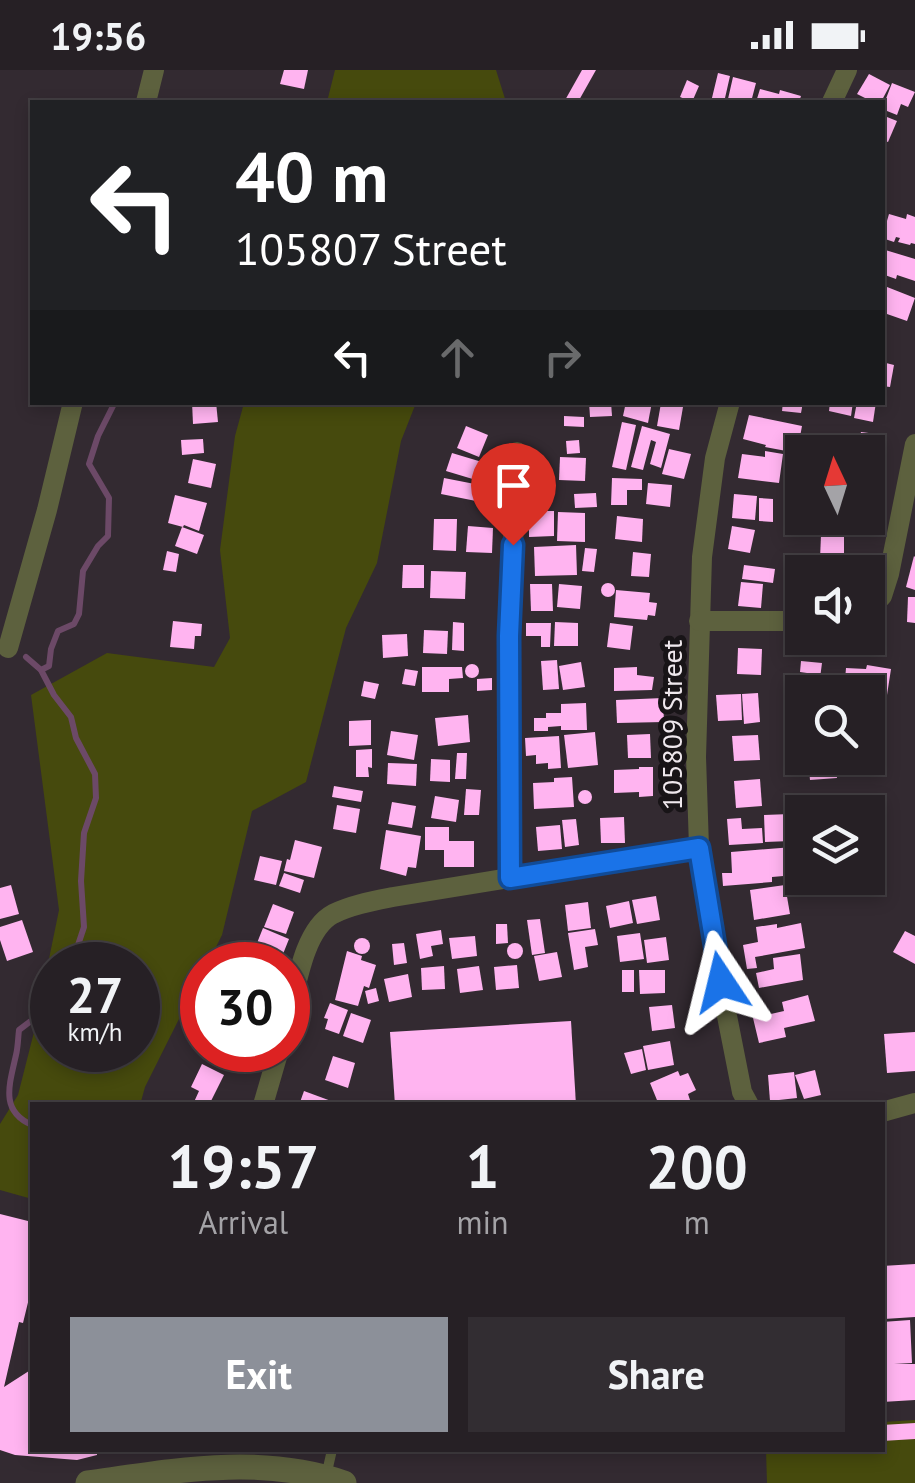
<!DOCTYPE html>
<style>
:root{--surface:#262025;--page:#322d32;--text:#f1f3f6;--muted:#a4a3a7;--line:#423e42;--accent:#8c9099}
body{margin:0;font-family:"PT Sans",sans-serif;background:var(--page);color:var(--text);height:100vh;display:flex;flex-direction:column;font-size:38px;white-space:nowrap}
*{box-sizing:border-box;margin:0}
p{font-size:32px;color:var(--muted)}
.icon{flex:none;width:55px;height:55px;fill:none;stroke:currentColor;stroke-width:2;stroke-linecap:round;stroke-linejoin:round}
.map{position:relative;flex:1;overflow:hidden}
.panel{position:absolute;left:30px;top:1032px;width:855px;height:350px;display:flex;flex-direction:column;background:var(--surface);border-radius:0px;box-shadow:0 5px 15px #0003,0 0 0 2px var(--line)}
.panel>*{flex:none}
.guide{position:absolute;left:30px;top:30px;width:855px;height:305px;border-radius:0px;box-shadow:0 5px 15px #0003,0 0 0 2px var(--line);background:#202124;color:#fff;overflow:hidden}
.needle{width:65px;rotate:356deg}
.fabs{position:absolute;left:785px;top:365px;display:grid;gap:20px}
.fabs a{display:grid;place-items:center;width:100px;height:100px;border-radius:0px;background:var(--surface);box-shadow:0 5px 15px #0003,0 0 0 2px var(--line);font-size:50px}
.speed{position:absolute;left:30px;top:872px;display:flex;gap:20px;font-size:50px;font-weight:700;text-align:center}
.speed>*{display:grid;place-content:center;width:130px;height:130px;border-radius:50%;background:var(--surface);box-shadow:0 5px 15px #0003,0 0 0 2px var(--line);line-height:1}
.speed small{font-size:25px;font-weight:400}
.speed .limit{border:15px solid #d22;background:#fff;color:#111}
.pin{position:absolute;display:grid;place-items:center;width:85px;height:85px;color:#fff;margin:-102px -42px;border-radius:50% 50% 50% 0;rotate:-45deg;box-shadow:0 0 10px #0007}
.pin .icon{rotate:45deg}
.me{position:absolute;width:110px;margin:-55px;rotate:350deg;stroke-linejoin:round;filter:drop-shadow(0 0 8px #0008)}
.turn{display:flex;align-items:center;gap:35px;height:210px;padding:0 40px;font-size:45px}
.turn .icon{width:130px;height:130px;stroke-width:2.5}
.turn b{display:block;font-size:70px;line-height:85px}
.lanes{display:flex;align-items:center;height:95px;padding:0 40px;background:#0003;justify-content:center;gap:50px;direction:ltr}
.lanes .off{opacity:.35}
.eta{display:flex;justify-content:space-evenly;align-items:center;height:170px;text-align:center}
.eta b{font-size:60px;font-weight:800;line-height:70px}
.button{display:flex;gap:20px;margin-top:auto;padding:20px 40px}
.button a{flex:1;height:115px;border-radius:0px;background:var(--accent);color:#fff;font-size:40px;font-weight:800;line-height:115px;text-align:center}
.button a+a{background:var(--page);color:var(--text)}
.status{display:flex;justify-content:space-between;align-items:center;height:70px;padding:0 50px;background:var(--surface);direction:ltr}
.status svg{height:28px;fill:currentColor}
.map>svg:first-child{display:block}
</style>
<div class="status"><b>19:56</b><svg viewBox="0 0 49 12"><path d="M0 12V9h3v3zM5 12V6h3v6zM10 12V3h3v9zM15 12V0h3v12zM26 1h20v11H26zM47 4h2v5h-2z"/></svg></div>
<div class="map">
<svg width="915" height="1413" viewBox="0 0 915 1413">
<rect width="100%" height="100%" fill="#332a31"/>
<!-- green -->
<g fill="#464a0d" fill-rule="evenodd">
<path d="M335,0h161l10,32h-179z"/>
<path d="M244,333h172l-15,38 -24,122 -31,65 -40,154 -54,29 -30,124 -15,30h-5v8l-57,114 -5,18h-108v94l-32,-9v-66l18,-29 16,-63 25,-122 -28,-215 76,-42 107,14 16,-29 -10,-88 15,-114zM52,895h86v85h-86z"/>
<path d="M915,1350v63h-148l-1,-33h116l1,-28z"/>
</g>
<g fill="none" stroke-linecap="round" stroke-linejoin="round">
<!-- stream -->
<g stroke="#6c4967" stroke-width="6">
<path d="M26,587l15,13 13,25 17,22 5,21 19,36 1,24 -12,35 -3,48 3,46 -8,24 -11,14"/>
<path d="M41,600l8,-4 2,-17 7,-18 16,-7 5,-10 4,-43 15,-25 10,-10 1,-38 -20,-34 9,-28 17,-34"/>
<path d="M32,1055c-32,-14 -23,-39 -16,-70 2,-8 2,-17 3,-25l25,-19 8,-14"/>
</g>
</g>
<!-- building -->
<g fill="#ffb4f0">
<path d="M284,0h24l-4,19 -24,-5z"/>
<path d="M582,0h14l-18,32h-14z"/>
<path d="M718,3l12,3 -5,22 3,1 5,-22 23,6 -5,19h-40z"/>
<path d="M869,4l21,11 -9,17h-8l-16,-8z"/>
<path d="M687,10l12,6 -7,16 -12,-5z"/>
<path d="M892,13l23,9 -7,15 -7,-3 -4,11 -15,-6z"/>
<path d="M760,19l19,5 1,-4 21,6 -2,6h-43z"/>
<path d="M882,45l15,6 -9,21 -6,-2z"/>
<path d="M889,144l17,5 1,-5 8,3v27l-4,-1 -1,2 -12,-3 2,-4 -4,-1 -2,5 -12,-4z"/>
<path d="M882,179l33,10v22l-18,-6 -1,4 -14,-5z"/>
<path d="M882,215l33,13 -8,23 -20,-7 -1,2 -4,-1z"/>
<path d="M882,292l12,3 -4,22 -8,-1z"/>
<path d="M192,332h24l2,20 -25,2z"/>
<path d="M589,332h22l1,14 -22,1z"/>
<path d="M626,332h26l-4,21 -25,-7z"/>
<path d="M783,332h20l-2,11 -19,-2z"/>
<path d="M830,332h23l-2,14 -22,-5z"/>
<path d="M857,332h19l-3,20 -19,-4z"/>
<path d="M661,333l22,4 -4,23 -22,-4z"/>
<path d="M749,345l53,11 -5,27 -32,-6 1,-2 -23,-6z"/>
<path d="M564,346l20,1v10l-20,-1z"/>
<path d="M622,352l14,3 -10,45 -14,-3z"/>
<path d="M466,356l22,9 -9,22 -22,-9z"/>
<path d="M642,356l28,8 -9,34 -11,-4 6,-22 -5,-2 -8,30 -12,-3z"/>
<path d="M861,362l23,3 -3,24 -13,-2v-5h-31l2,-19 21,3z"/>
<path d="M203,369l1,14 -22,2 -1,-15z"/>
<path d="M579,370l1,13 -13,1 -1,-13z"/>
<path d="M669,379l22,5 -7,25 -22,-5z"/>
<path d="M765,381l18,3 -4,29 -41,-5 4,-24 23,3z"/>
<path d="M452,383l30,9 -6,18 -30,-9z"/>
<path d="M560,387l26,1 -1,23 -26,-1z"/>
<path d="M193,389l23,5 -5,24 -23,-5z"/>
<path d="M444,408l41,8 -4,16 -40,-8z"/>
<path d="M612,408l30,1v11h-15v15h-16z"/>
<path d="M648,413l24,2 -2,22 -24,-3z"/>
<path d="M596,423l1,14 -22,1 -1,-14z"/>
<path d="M734,424l23,2 -2,24 -23,-2z"/>
<path d="M175,425l32,8 -8,28 -15,-6 -1,2 -15,-4z"/>
<path d="M759,428l14,1v23l-14,-1z"/>
<path d="M529,441h25v25l-25,1z"/>
<path d="M558,442l27,1v29l-28,-1z"/>
<path d="M617,446l26,3 -1,23 -27,-3z"/>
<path d="M826,448h43l-2,13 -42,-6z"/>
<path d="M434,449h23l-1,32 -23,-1z"/>
<path d="M468,456l25,2 -1,25 -26,-1z"/>
<path d="M732,456l23,4 -5,23 -22,-4z"/>
<path d="M182,457l22,8 -7,19 -22,-8z"/>
<path d="M821,465l23,1v23h-24z"/>
<path d="M576,475l1,30 -42,1 -1,-29z"/>
<path d="M585,478l12,1 -3,23 -12,-1z"/>
<path d="M167,481l12,3 -3,18 -13,-2z"/>
<path d="M633,482l18,2 -2,23 -18,-1z"/>
<path d="M914,486l1,1v33l-9,-3z"/>
<path d="M403,495h21v23h-22z"/>
<path d="M744,495l31,4 -2,14 -31,-4z"/>
<path d="M801,495l21,6v1h-20v45l-11,-2z"/>
<path d="M431,501l35,1 -1,27 -35,-1z"/>
<path d="M741,512l22,2 -2,24 -23,-2z"/>
<circle cx="608" cy="520" r="7"/>
<path d="M530,514h22l1,27h-22z"/>
<path d="M559,514l23,2 -2,23 -23,-2z"/>
<path d="M616,520l34,3 -1,9 8,1 -2,13 -7,-1 -1,5 -33,-3z"/>
<path d="M908,527h7v26l-8,-1z"/>
<path d="M173,551l29,3 -1,12h-6l-1,13 -24,-2z"/>
<path d="M453,552l11,1v28l-12,-1z"/>
<path d="M555,552l23,1v23h-24z"/>
<path d="M526,553h25l-1,24h-9v-11h-15z"/>
<path d="M610,553l23,3 -3,24 -23,-3z"/>
<path d="M424,560l24,1 -1,23 -24,-1z"/>
<path d="M407,564l1,22 -25,2 -1,-23z"/>
<path d="M738,578l24,1 -1,26 -24,-1z"/>
<path d="M557,590l2,29 -16,1 -2,-29z"/>
<path d="M801,591l21,2 -3,23 -14,-1 2,-12 -7,-1z"/>
<path d="M581,592l4,25 -22,3 -4,-24z"/>
<circle cx="472" cy="601" r="7"/>
<path d="M867,595l24,4 -4,26 -25,-4 -18,1 2,-24 20,1z"/>
<path d="M422,597h40l1,11 -14,1v13h-27z"/>
<path d="M637,597v8l17,2 -2,13 -38,1v-23z"/>
<path d="M405,599l13,2 -3,15 -13,-2z"/>
<path d="M492,608v12l-15,1v-12z"/>
<path d="M364,611l15,3 -4,15 -14,-3z"/>
<path d="M758,623l2,29 -16,2 -2,-30z"/>
<path d="M741,624l1,26 -24,1 -2,-26z"/>
<path d="M663,628l1,24 -47,1 -1,-23z"/>
<path d="M586,633l1,27h-26v-4l-13,1v4h-14v-13h12v-5h15v-9z"/>
<path d="M468,645l2,27 -32,4 -3,-28z"/>
<path d="M371,650v25l-22,1v-25z"/>
<path d="M391,661l27,4 -4,25 -27,-5z"/>
<path d="M595,662l3,33 -30,3 -4,-33z"/>
<path d="M650,664l1,24h-23l-1,-23z"/>
<path d="M758,665l2,25 -26,1 -2,-25z"/>
<path d="M559,666l2,32 -13,1v-6l-12,1v-9l-10,1 -1,-18z"/>
<path d="M372,679v19l-4,-1 1,10h-13v-27z"/>
<path d="M457,683h10l-1,26h-11z"/>
<path d="M808,688h27l2,20 -27,2z"/>
<path d="M431,689l19,1v22l-20,-1z"/>
<path d="M388,693l29,1 -1,22 -29,-2z"/>
<path d="M639,697h14v29l-14,1v-5l-25,1v-23l25,-1z"/>
<path d="M572,707l2,30 -40,2 -1,-26 21,-1v-4z"/>
<path d="M760,709l2,27 -26,2 -2,-27z"/>
<path d="M334,716l29,5 -2,11 -29,-5z"/>
<path d="M466,719l15,1 -2,25h-15z"/>
<circle cx="585" cy="727" r="7"/>
<path d="M435,726l24,4 -3,22 -25,-4z"/>
<path d="M392,732l24,4 -4,22 -24,-4z"/>
<path d="M337,735l23,4 -4,24 -23,-4z"/>
<path d="M790,744l1,27 -26,1 -1,-27z"/>
<path d="M624,747l1,26h-24l-1,-25z"/>
<path d="M741,748l1,11 20,-1 1,15 -34,2 -2,-26z"/>
<path d="M576,749l3,26 -14,2 -3,-27z"/>
<path d="M560,755l2,24 -24,2 -2,-24z"/>
<path d="M425,757h24v14h25v26h-30v-17h-19z"/>
<path d="M386,760l35,6 -5,32 -8,-1 -2,9 -26,-7z"/>
<path d="M295,770l27,7 -8,31 -30,-7 3,-12 3,1z"/>
<path d="M793,777l2,28 -23,2v5l-49,4 -1,-13h10l-1,-21z"/>
<path d="M260,786l22,5 -6,24 -22,-5z"/>
<path d="M284,803l20,7 -4,13 -21,-7z"/>
<path d="M11,815l8,29 -19,5v-31z"/>
<path d="M785,815l5,29 -36,6 -4,-30z"/>
<path d="M656,826l4,24 -23,4 -5,-24z"/>
<path d="M629,831l4,22 -23,5 -4,-22z"/>
<path d="M588,832l3,26 -23,3 -3,-26z"/>
<path d="M273,834l21,8 -8,22 -22,-7z"/>
<path d="M540,849l5,34 -13,2 -5,-35z"/>
<path d="M22,850l11,32 -26,9 -7,-21v-13z"/>
<path d="M801,853l4,25 -50,9 2,11 -10,1 -4,-24 15,-3 -2,-15 21,-3v4z"/>
<path d="M496,854h11l1,19 -12,1z"/>
<path d="M263,858l26,11 -8,20 -26,-11z"/>
<path d="M595,859l3,16 -13,2 3,20 -14,3 -6,-37z"/>
<path d="M441,860l2,14 -12,2 2,10 -13,3 -4,-25z"/>
<path d="M905,861l10,5v28l-22,-12z"/>
<path d="M640,863l4,26 -24,3 -3,-26z"/>
<path d="M475,866l2,20 -25,3 -3,-21z"/>
<path d="M666,867l3,23 -22,3 -3,-23z"/>
<circle cx="362" cy="876" r="8"/>
<circle cx="515" cy="881" r="8"/>
<path d="M404,873l3,20 -13,2 -2,-21z"/>
<path d="M347,881l15,5 -1,4 15,5 -7,23 -5,-2 -6,20 -23,-6z"/>
<path d="M557,882l5,25 -23,4 -5,-25z"/>
<path d="M800,884l3,26 -44,8 -3,-15 18,-4 -1,-11z"/>
<path d="M517,895l2,23 -23,2 -2,-23z"/>
<path d="M444,896l1,23 -23,1 -1,-22z"/>
<path d="M479,896l4,24 -23,3 -3,-24z"/>
<rect x="622" y="900" width="12" height="22"/>
<path d="M639,900h26v23l-25,1z"/>
<path d="M408,904l4,23 -23,5 -5,-23z"/>
<path d="M376,918l3,13 -11,3 -3,-13z"/>
<path d="M808,925l7,26 -31,7 2,9 -27,6 -6,-25 31,-7 -2,-9z"/>
<path d="M330,933l18,7 -9,24 -14,-5 3,-10 -4,-1z"/>
<path d="M672,935l3,23 -23,3 -3,-24z"/>
<path d="M351,943l20,7 -8,23 -20,-7z"/>
<path d="M571,951l5,84h-181l-5,-73z"/>
<path d="M915,962v39l-28,2 -3,-39z"/>
<path d="M670,971l4,24 -26,5 -5,-24z"/>
<path d="M642,979l4,21 -15,4 -7,-21z"/>
<path d="M210,980h25l-6,13 -20,-9z"/>
<path d="M333,986l22,7 -7,25 -23,-8z"/>
<path d="M202,994l22,11 -15,30 -15,-3 5,-11 -8,-4z"/>
<path d="M815,1000l6,25 -17,4 -9,-24z"/>
<path d="M678,1001l2,5 8,-3 8,17 -8,4 2,6 -12,5h-19l-9,-22z"/>
<path d="M794,1002l3,26 -27,3 -2,-26z"/>
<path d="M304,1021l38,14h-43z"/>
<path d="M0,1144l32,8v64l-9,37 -4,-1 -15,65 28,-18v81h65v5l-20,5 -62,-5 -15,-5z"/>
<path d="M915,1194v53l-31,2 -2,-53z"/>
<path d="M910,1250l2,43 -18,1h21v36l-33,2v-80z"/>
<path d="M915,1353v16l-33,2v-16z"/>
</g>
<g fill="none" stroke-linecap="round" stroke-linejoin="round">
<!-- service -->
<path stroke="#5d613e" stroke-width="10" d="M326,1406l6,-26"/>
<!-- minor -->
<g stroke="#5d613e" stroke-width="20">
<path d="M146,32l8,-32"/>
<path d="M832,32l15,-32"/>
<path d="M730,332l-15,56 -13,99 -6,200 3,90 28,169 15,76 7,13"/>
<path d="M868,541l14,-15 7,-22 26,-130"/>
<path d="M699,551h103"/>
<path d="M8,578l39,-138 26,-108"/>
<path d="M510,809l-1,-243 8,-184"/>
<path d="M288,949c8,-30 15,-89 45,-105 18,-9 40,-13 60,-17l306,-50"/>
<path d="M263,1035l16,-55"/>
<path d="M882,1042l33,-9"/>
</g>
<!-- tertiary -->
<path stroke="#5d613e" stroke-width="25" d="M88,1413c85,-12 172,-29 256,0"/>
</g>
<g fill="none" stroke-linecap="round" stroke-linejoin="round">
<defs>
<path id="route" d="M513,475l-4,91 1,242 189,-30 22,134"/>
</defs>
<!-- route casing -->
<use href="#route" stroke="#114b97" stroke-width="25"/>
<!-- route -->
<use href="#route" stroke="#1a73e8" stroke-width="18"/>
</g>
<g text-anchor="middle" dominant-baseline="central" stroke-width="10" stroke-linejoin="round" paint-order="stroke">
<!-- street labels -->
<g font-size="28" fill="#efe8ed" stroke="#181417">
<text transform="translate(671 655) rotate(-90)">105809 Street</text>
</g>
</g>
</svg>
<div class="fabs">
<a><svg class="needle" viewBox="-14 -14 28 28"><path d="M0-13l5 13h-10z" fill="#e53935"/><path d="M0 13l5-13h-10z" fill="#a4a3a7"/></svg></a>
<a><svg class="icon" aria-label="sound" viewBox="0 0 24 24"><path d="M4 9h4l5-4v14l-5-4H4zM17 9q2 3 0 6"/></svg></a>
<a><svg class="icon" aria-label="search" viewBox="0 0 24 24"><circle cx="10" cy="10" r="6"/><path d="M15 15l6 6"/></svg></a>
<a><svg class="icon" aria-label="layers" viewBox="0 0 24 24"><path d="M12 4l9 5-9 5-9-5zM3 14l9 5 9-5"/></svg></a>
</div>
<div class="speed"><div>27<small>km/h</small></div><div class="limit">30</div></div>
<div class="pin" style="left:513px;top:475px;background:#d93025"><svg class="icon" aria-label="arrive" viewBox="0 0 24 24"><path d="M6 21V4h12l-3 4 3 4H6"/></svg></div>
<svg class="me" style="left:721px;top:912px" viewBox="-20 -20 40 40"><path d="M0-17L14 15 0 8-14 15z" fill="#1a73e8" stroke="#fff" stroke-width="4"/></svg>
<div class="guide">
<div class="turn"><svg class="icon" aria-label="left" viewBox="0 0 24 24"><path d="M17 20v-9H6M10 6l-5 5 5 5"/></svg><div><b>40 m</b>105807 Street</div></div>
<div class="lanes"><svg class="icon" aria-label="left" viewBox="0 0 24 24"><path d="M17 20v-9H6M10 6l-5 5 5 5"/></svg><svg class="icon off" aria-label="ahead" viewBox="0 0 24 24"><path d="M12 20V5M6 11l6-6 6 6"/></svg><svg class="icon off" aria-label="right" viewBox="0 0 24 24"><path d="M7 20v-9h11M14 6l5 5-5 5"/></svg></div>
</div>
<section class="panel">
<div class="eta">
<div><b>19:57</b><p>Arrival</p></div>
<div><b>1</b><p>min</p></div>
<div><b>200</b><p>m</p></div>
</div>
<div class="button"><a>Exit</a><a>Share</a></div>
</section>
</div>
